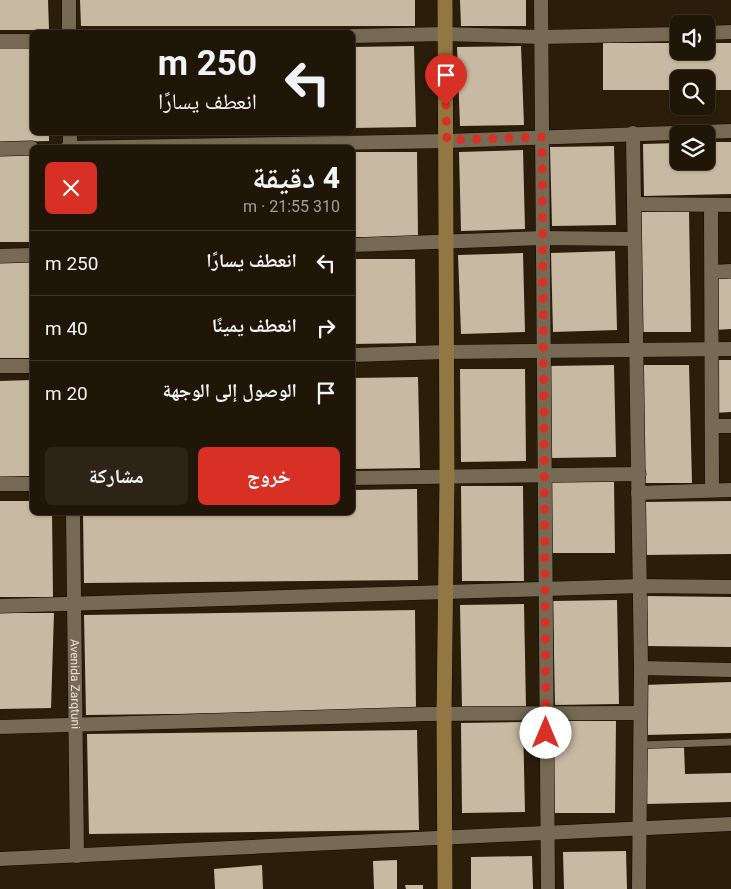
<!DOCTYPE html>
<html lang="ar">
<meta charset="utf-8">
<style>
:root{--surface:#201608;--page:#2d2316;--text:#f1f3f6;--muted:#a29f9c;--line:#3d3529;--accent:#d93025}
body{margin:0;font-family:Roboto,"Noto Naskh Arabic",sans-serif;background:var(--page);color:var(--text);direction:rtl;height:100vh;display:flex;flex-direction:column;font-size:19px;white-space:nowrap}
*{box-sizing:border-box;margin:0}
p{font-size:16px;color:var(--muted)}
.icon{flex:none;width:28px;height:28px;fill:none;stroke:currentColor;stroke-width:2;stroke-linecap:round;stroke-linejoin:round}
.map{position:relative;flex:1;overflow:hidden;direction:ltr}
.sheet{position:absolute;left:30px;top:145px;width:325px;height:370px;display:flex;flex-direction:column;background:var(--surface);border-radius:8px;box-shadow:0 1px 4px #0004,0 0 0 1px var(--line);direction:rtl}
.sheet>*{flex:none}
.guide{position:absolute;left:30px;top:30px;width:325px;height:105px;border-radius:8px;box-shadow:0 1px 4px #0004,0 0 0 1px var(--line);direction:rtl;background:#201608;color:var(--text);overflow:hidden}
.fabs{position:absolute;left:670px;top:15px;display:grid;gap:10px}
.fabs a{display:grid;place-items:center;width:45px;height:45px;border-radius:8px;background:var(--surface);box-shadow:0 1px 4px #0004,0 0 0 1px var(--line);font-size:25px}
.pin{position:absolute;display:grid;place-items:center;width:42px;height:42px;color:#fff;margin:-51px -21px;border-radius:50% 50% 50% 0;rotate:-45deg;box-shadow:0 0 5px #0007}
.pin .icon{rotate:45deg}
.me{position:absolute;width:55px;margin:-28px;rotate:0deg;stroke-linejoin:round;filter:drop-shadow(0 0 4px #0008)}
.turn{display:flex;align-items:center;gap:18px;height:105px;padding:0 15px;font-size:22px}
.turn .icon{width:65px;height:65px;stroke-width:2.5}
.turn b{display:block;font-size:35px;line-height:42px}
.round{display:grid;place-items:center;flex:none;width:52px;height:52px;border-radius:8px;background:var(--page)}
.head{display:flex;align-items:center;justify-content:space-between;height:85px;padding:0 15px}
h1{font-size:30px;font-weight:800;line-height:38px}
.action{display:flex;gap:10px;margin-top:auto;padding:10px 15px}
.action a{flex:1;height:58px;border-radius:8px;background:var(--accent);color:#fff;font-size:20px;font-weight:800;line-height:58px;text-align:center}
.action a+a{background:var(--page);color:var(--text)}
ul{padding:0;list-style:none}
li{display:flex;align-items:center;gap:15px;height:65px;padding:0 15px;border-top:1px solid var(--line)}
li div{flex:1}
li b{display:block;font-size:19px}
li em{font-style:normal}
.map>svg:first-child{display:block}
</style>
<div class="map">
<svg width="731" height="889" viewBox="0 0 731 889">
<rect width="100%" height="100%" fill="#2a1e0a"/>
<!-- building -->
<g fill="#c8b9a2">
<path d="M0,0h48l1,30h-49z"/>
<path d="M80,0h335v26h-334z"/>
<path d="M460,0h66v26h-65z"/>
<path d="M603,43h76v8h27v-8h25v47h-25v-11h-27v11h-76z"/>
<path d="M32,45v87h17v9l-49,1v-96z"/>
<path d="M414,46l2,81 -64,1v-81z"/>
<path d="M521,46l3,79 -64,1 -3,-79z"/>
<path d="M706,142h25v52l-87,2 -1,-52 36,-1v18h27z"/>
<path d="M614,146l2,79 -64,1 -2,-79z"/>
<path d="M523,150l2,79 -64,2 -2,-79z"/>
<path d="M352,152h65l1,85h-66z"/>
<rect x="0" y="155" width="32" height="87"/>
<path d="M689,211l2,121h-49l-1,-120z"/>
<path d="M615,251l2,79 -64,2 -2,-79z"/>
<path d="M523,253l2,79 -64,2 -3,-79z"/>
<path d="M352,259h63l1,84 -64,1z"/>
<rect x="0" y="262" width="32" height="96"/>
<path d="M713,277h18v52l-17,1z"/>
<path d="M713,360h18v52l-17,1z"/>
<path d="M614,365l2,92 -65,1 -2,-92z"/>
<path d="M642,365h47l3,118h-47z"/>
<path d="M460,369h65l1,92 -65,1z"/>
<path d="M418,377l2,91 -68,1v-91z"/>
<path d="M32,380v96l-32,1v-96z"/>
<path d="M551,481h63l1,72h-63z"/>
<path d="M461,486h62l1,95h-62z"/>
<path d="M417,489l1,91 -334,3 -1,-71h269v-22z"/>
<path d="M0,501h32v11h20l1,85h-53z"/>
<path d="M731,501v53l-88,1 -1,-53z"/>
<path d="M646,596l85,1v50l-86,-1z"/>
<path d="M617,600l2,104 -64,1 -2,-104z"/>
<path d="M524,604l2,104 -64,1 -2,-104z"/>
<path d="M415,610l1,101 -330,4 -2,-100z"/>
<path d="M0,613h54l-3,95 -51,1z"/>
<path d="M731,682v51l-86,2 -2,-50z"/>
<path d="M553,721h63l-1,92h-63z"/>
<path d="M523,722l2,90 -63,1 -1,-90z"/>
<path d="M417,730l2,100 -330,4 -2,-100z"/>
<path d="M684,746l1,28 46,-1v29l-85,2 -1,-57z"/>
<path d="M626,851l1,38h-63l-1,-37z"/>
<path d="M532,856l1,33h-62v-32z"/>
<path d="M397,860v29h-23l-1,-28z"/>
<path d="M262,865l1,24h-48l-1,-20z"/>
<path d="M405,885h18v4h-17z"/>
</g>
<g fill="none" stroke-linecap="round" stroke-linejoin="round">
<defs>
<path id="lane" d="M641,745l90,-3"/>
<g id="street">
<path d="M69,0v32"/>
<path d="M541,0l7,889"/>
<path d="M706,33l25,-1"/>
<path d="M352,36l93,-2 96,3 138,-3"/>
<path d="M0,41h32"/>
<path d="M70,132v16"/>
<path d="M633,133l8,535 -2,221"/>
<path d="M67,148l380,-7 284,-10"/>
<path d="M0,149l32,-1"/>
<path d="M634,204l97,1"/>
<path d="M711,206l1,284"/>
<path d="M352,245l190,-7 92,1"/>
<path d="M0,256l32,-1"/>
<path d="M712,272l19,-1"/>
<path d="M352,355l93,-3 286,-3"/>
<path d="M0,366h32"/>
<path d="M713,426h18"/>
<path d="M352,478l287,-4"/>
<path d="M0,484h32"/>
<path d="M638,493l93,-3"/>
<path id="s1" d="M73,512l4,344"/>
<path d="M0,606l640,-20 91,1"/>
<path d="M641,668l90,2"/>
<path d="M0,727l427,-13 213,-1"/>
<path d="M0,859l731,-35"/>
</g>
<path id="secondary" d="M445,0l2,478 -3,236 1,175"/>
</defs>
<!-- lane casing -->
<use href="#lane" stroke="#120800" stroke-width="8"/>
<!-- street casing -->
<use href="#street" stroke="#120800" stroke-width="15"/>
<!-- secondary casing -->
<use href="#secondary" stroke="#120800" stroke-width="16"/>
<!-- lane -->
<use href="#lane" stroke="#776a54" stroke-width="7"/>
<!-- street -->
<use href="#street" stroke="#776a54" stroke-width="14"/>
<!-- secondary -->
<use href="#secondary" stroke="#927742" stroke-width="15"/>
</g>
<g fill="none" stroke-linecap="round" stroke-linejoin="round">
<!-- route -->
<path stroke="#d93025" stroke-width="9" stroke-dasharray="0 16.2" d="M446,105l1,35 95,-3 4,596"/>
</g>
<g text-anchor="middle" dominant-baseline="central" stroke-width="5" stroke-linejoin="round" paint-order="stroke">
<!-- street labels -->
<g font-size="12" fill="#e8e1d5" stroke="#2a1e0a">
<text stroke="none"><textPath href="#s1" startOffset="172">Avenida Zarqtuni</textPath></text>
</g>
</g>
</svg>
<div class="fabs">
<a><svg class="icon" aria-label="sound" viewBox="0 0 24 24"><path d="M4 9h4l5-4v14l-5-4H4zM17 9q2 3 0 6"/></svg></a>
<a><svg class="icon" aria-label="search" viewBox="0 0 24 24"><circle cx="10" cy="10" r="6"/><path d="M15 15l6 6"/></svg></a>
<a><svg class="icon" aria-label="layers" viewBox="0 0 24 24"><path d="M12 4l9 5-9 5-9-5zM3 14l9 5 9-5"/></svg></a>
</div>
<div class="pin" style="left:446px;top:105px;background:#d93025"><svg class="icon" aria-label="arrive" viewBox="0 0 24 24"><path d="M6 21V4h12l-3 4 3 4H6"/></svg></div>
<svg class="me" style="left:546px;top:733px" viewBox="-20 -20 40 40"><circle r="19" fill="#fff"/><path d="M0-13L10 11 0 6-10 11z" fill="#d93025"/></svg>
<div class="guide">
<div class="turn"><svg class="icon" aria-label="left" viewBox="0 0 24 24"><path d="M17 20v-9H6M10 6l-5 5 5 5"/></svg><div><b>250 m</b>انعطف يسارًا</div></div>
</div>
<section class="sheet">
<div class="head"><div><h1>4 دقيقة</h1><p>310 m · 21:55</p></div><a class="round" style="background:#d93025;color:#fff"><svg class="icon" aria-label="close" viewBox="0 0 24 24"><path d="M6 6l12 12M18 6L6 18"/></svg></a></div>
<ul>
<li><svg class="icon" aria-label="left" viewBox="0 0 24 24"><path d="M17 20v-9H6M10 6l-5 5 5 5"/></svg><div><b>انعطف يسارًا</b></div><em>250 m</em></li>
<li><svg class="icon" aria-label="right" viewBox="0 0 24 24"><path d="M7 20v-9h11M14 6l5 5-5 5"/></svg><div><b>انعطف يمينًا</b></div><em>40 m</em></li>
<li><svg class="icon" aria-label="arrive" viewBox="0 0 24 24"><path d="M6 21V4h12l-3 4 3 4H6"/></svg><div><b>الوصول إلى الوجهة</b></div><em>20 m</em></li>
</ul>
<div class="action"><a>خروج</a><a>مشاركة</a></div>
</section>
</div>
